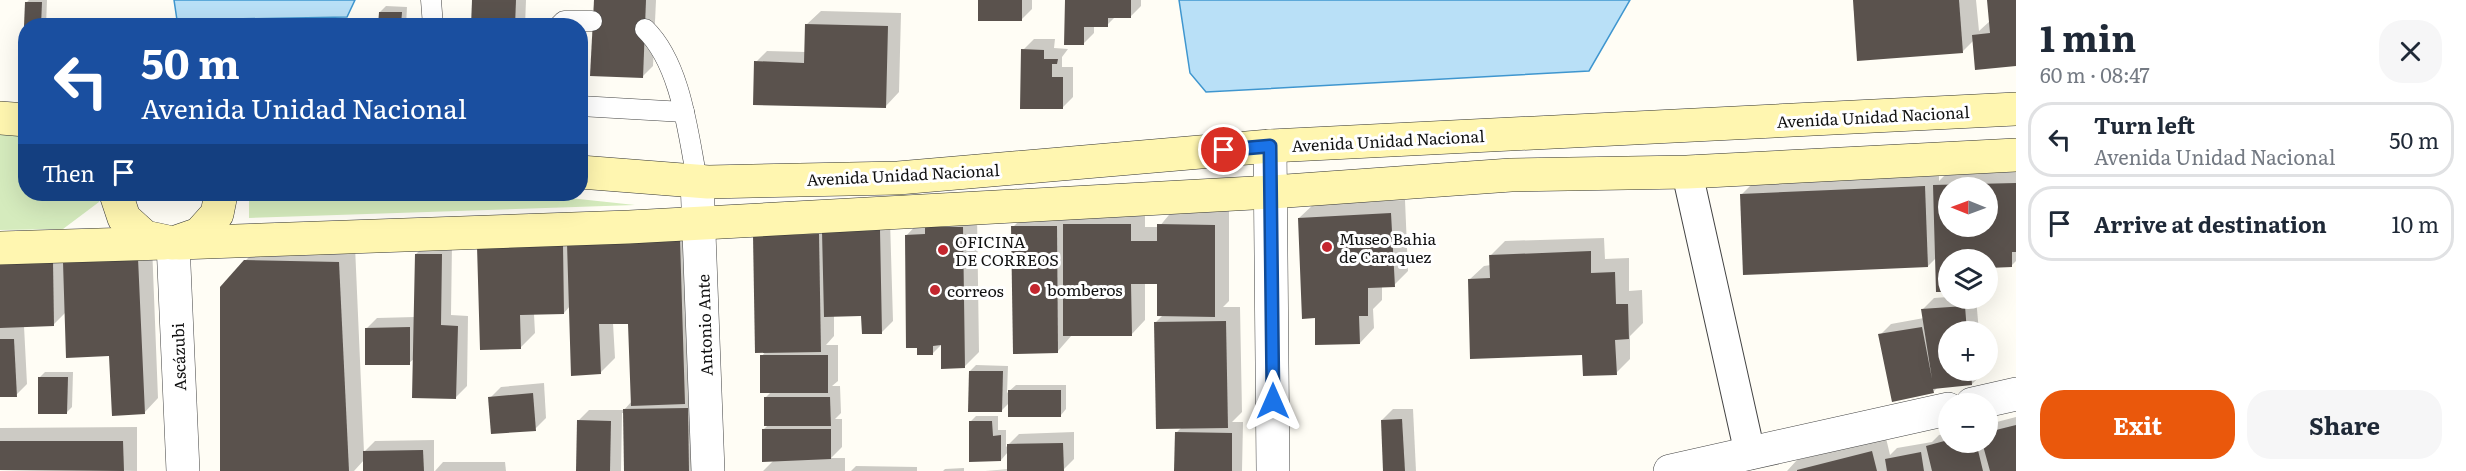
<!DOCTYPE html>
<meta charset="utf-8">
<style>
:root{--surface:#fff;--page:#f6f6f7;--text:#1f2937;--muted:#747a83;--line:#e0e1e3;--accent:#ea580c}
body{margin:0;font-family:Literata,serif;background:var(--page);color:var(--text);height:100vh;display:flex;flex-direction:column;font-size:22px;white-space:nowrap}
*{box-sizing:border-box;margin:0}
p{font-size:20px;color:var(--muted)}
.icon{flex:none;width:33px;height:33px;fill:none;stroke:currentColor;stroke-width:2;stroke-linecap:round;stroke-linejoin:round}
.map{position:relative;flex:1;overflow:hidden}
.drawer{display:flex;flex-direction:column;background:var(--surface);width:450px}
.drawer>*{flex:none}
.top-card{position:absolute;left:18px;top:18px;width:570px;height:183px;border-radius:24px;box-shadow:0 6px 24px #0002;background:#1a4fa0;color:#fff;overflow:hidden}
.needle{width:39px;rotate:271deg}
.fabs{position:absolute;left:1938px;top:177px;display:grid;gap:12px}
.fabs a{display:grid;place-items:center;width:60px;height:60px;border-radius:50%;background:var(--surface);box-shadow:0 6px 24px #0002;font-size:30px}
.pin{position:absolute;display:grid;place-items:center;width:51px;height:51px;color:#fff;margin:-26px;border:3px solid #fff;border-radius:50%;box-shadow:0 2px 6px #0007}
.me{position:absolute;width:66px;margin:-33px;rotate:0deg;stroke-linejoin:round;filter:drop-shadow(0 0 4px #0008)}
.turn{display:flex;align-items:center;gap:21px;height:126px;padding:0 24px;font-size:27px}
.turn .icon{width:78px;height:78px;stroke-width:2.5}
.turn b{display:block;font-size:42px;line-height:51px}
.then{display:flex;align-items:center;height:57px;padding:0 24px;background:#0003;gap:12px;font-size:22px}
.round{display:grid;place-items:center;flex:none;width:63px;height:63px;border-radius:24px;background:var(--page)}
.head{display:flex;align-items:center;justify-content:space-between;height:102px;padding:0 24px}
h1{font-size:36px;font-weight:700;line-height:45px}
.primary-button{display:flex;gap:12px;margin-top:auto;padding:12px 24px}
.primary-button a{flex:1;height:69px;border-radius:24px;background:var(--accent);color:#fff;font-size:24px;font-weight:700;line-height:69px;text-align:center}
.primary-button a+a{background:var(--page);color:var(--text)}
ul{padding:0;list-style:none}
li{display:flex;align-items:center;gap:18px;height:75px;margin:0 12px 9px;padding:0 12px;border:3px solid var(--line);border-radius:24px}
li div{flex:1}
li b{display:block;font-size:22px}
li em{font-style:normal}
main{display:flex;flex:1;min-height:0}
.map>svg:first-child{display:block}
</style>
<main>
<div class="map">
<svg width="2016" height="471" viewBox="0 0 2016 471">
<rect width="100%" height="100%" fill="#fffdf5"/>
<!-- green -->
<g fill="#d5ebbd">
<path d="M0,132l25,2 1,60h76l-3,8 -36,27 -63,1z"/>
<path d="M249,194h283l103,11 -386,13z"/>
</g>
<!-- water -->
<g fill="#b9e0f7" stroke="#3f96cf" stroke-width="1.5">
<path d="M174,0h181l-8,17 -170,3z"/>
<path d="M1179,0h451l-41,71 -383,21 -16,-19z"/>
</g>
<!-- shadow -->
<g fill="#0003" fill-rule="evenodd">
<path d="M29,0h18l-1,26h-20v-23z"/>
<path d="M474,0h52l-1,26h-52z"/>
<path d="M595,0h61l-3,66 -11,11z"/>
<path d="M980,0h52v9l-11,11z"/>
<path d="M1066,0h75v6l-11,11 -14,-1 -9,9h-13v8l-11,11z"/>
<path d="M1854,0h122l3,31 11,-10 -1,-21h27v65l-42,-25 -11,11z"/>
<path d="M386,6l21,1 -1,19h-26v-14z"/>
<path d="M821,11l80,2 -2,79 -14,15 -129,-45 11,-11 39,1v-27z"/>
<path d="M1034,39h21l-1,9 14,1 -6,8v10h11v30l-11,11 -39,-58z"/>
<path d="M2016,169v92l-5,5h-20v9l-3,4v-19h-40v30l-10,1 -1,-34 -9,9 -187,-71 15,-15 183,-8v9l10,-10zM1948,188h40v38h-40z"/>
<path d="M1405,200l3,71 -14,14 -12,1v14l-9,9 1,19 -14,15 -44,-27 -17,-98 15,-14z"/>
<path d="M1145,210v17h14l14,-17 56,1v90l-6,6h17l2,105 -10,10h11l-1,49h-66v-38l6,-6 -26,-105 7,-7 -5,-33h-13v38l-14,15h-59l-14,16 -45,-124 14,-14z"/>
<path d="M977,213l2,139 -15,15 -21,-24 -11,11 -26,-118 14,-15z"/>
<path d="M890,220l3,101 -11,11 -19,-17h-29v21l-8,9h12v36l-6,5h8l1,27 -6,6h7v28l-11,11h14v13h-82l11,-11 -11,-30 6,-6 -3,-27 5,-5 -9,-36 4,-5 -11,-116z"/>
<path d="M694,225l9,246h-77l-2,-58h-2l-1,58h-43v-50l11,-11h35l8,-9 -2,-79 -17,1 2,35 -15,15 -30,-67 -6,7 -30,1 1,19 -15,15 -41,-101z"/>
<path d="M1604,238l1,21 24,-1v33l13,-1 1,33 -13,13v23l-14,14 -147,-93 15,-14 7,-1v-10l14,-14z"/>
<path d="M427,243l25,1 -1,71 17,1 -1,70 -11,11 -41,-39 -6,5 -43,-34 11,-11 38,-1 1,-63z"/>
<path d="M152,245l6,153 -14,15 -33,-58 -45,-43 -12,12 -30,2 3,58 -11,11 -16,1v-143z"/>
<path d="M261,245l94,1 9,206 11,-11 59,-1v31h-69l-1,-11 -10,11h-133l24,-210z"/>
<path d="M1948,297l28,1 3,34h-31v38h34l1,3 -11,11 -34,3 -5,5 -53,-57 11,-11 33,-6 -1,-9 11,-11z"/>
<path d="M976,365l32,1 -1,27 9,-8h50v24l-5,6 -51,-13 -9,9 -31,-40z"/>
<path d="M45,372h28l-1,35 -6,6 -27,-35z"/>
<path d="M544,383l2,35 -11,11 -45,-31 11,-11z"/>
<path d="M1393,409h20l3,62h-32l-2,-51z"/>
<path d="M976,416h22v14h8v17l13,-13 55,-2v27l-11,11 -78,1 24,-2 -1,-17 -7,8 -31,-38z"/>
<path d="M2016,417v54h-229l10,-11 89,-22 4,17 7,-7 35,-6 7,-7 9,-2v9h40v-13l5,-6z"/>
<path d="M137,427v44l-137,-3v-40z"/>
<path d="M443,462h62l1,9h-71z"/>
<path d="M856,466l61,1v4h-66z"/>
<path d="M964,468v3h-21l2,-2z"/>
</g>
<!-- building -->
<g fill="#5a524d" fill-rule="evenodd">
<path d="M472,0h44l-1,26h-44z"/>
<path d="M594,0h52l-3,78 -53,-2z"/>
<rect x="978" y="0" width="44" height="21"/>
<path d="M1065,0h66v18h-23v9h-24v18h-20z"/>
<path d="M1853,0h106l4,53 -106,8z"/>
<path d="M1987,0h29v66l-41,4 -3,-35 18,-2z"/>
<path d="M25,2h17l-1,24h-17z"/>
<path d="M379,12h23l-1,14h-23z"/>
<path d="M805,24l83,2 -2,82 -133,-3 1,-44 50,2z"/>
<path d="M1021,49l23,1v9h14l-1,5h-5v13h11v32h-43z"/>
<path d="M2016,183v69h-4v15l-24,1v-8h-40v32h-12l-3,-107zM1948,188h40v38h-40z"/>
<path d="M1925,186l3,81 -185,8 -3,-81z"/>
<path d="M1391,213l4,74 -27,1v28h-9l1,28 -45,1v-27l-13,1 -4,-101z"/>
<path d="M1063,224h68v17h26v-17l58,1v92l-58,-1v-32h-26l1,52h-69z"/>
<path d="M1011,226h46l1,127 -45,1z"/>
<path d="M925,227h38l2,141 -24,1v-24l-8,1v9h-16v-7h-11l-1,-113 20,-1z"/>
<path d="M880,230l2,104h-20l-1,-18 -37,1 -2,-86z"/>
<path d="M819,234l2,118 -66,1 -2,-118z"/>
<path d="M680,239l5,165 -54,2 -3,-82h-29l2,50 -30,2 -4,-133z"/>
<path d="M563,244l1,70 -44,1 1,34 -41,1 -3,-104z"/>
<path d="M1591,251v22l24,-1 1,32h12l1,35 -14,1 2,35 -34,1 -1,-21 -112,4 -2,-80 22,-1 -1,-23z"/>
<path d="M415,254h27l-1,71 17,1 -2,73 -44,-1z"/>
<path d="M138,258l7,156 -33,2 -3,-60 -43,2 -3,-96z"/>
<path d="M244,260l95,2 10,209h-129v-184z"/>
<path d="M0,261h53l1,65 -54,2z"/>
<path d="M1965,306l2,26h-19v38h23l1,15 -39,4 1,4 -42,9 -14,-68 44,-7 10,52 -11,-70z"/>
<path d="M1226,321l2,107 -72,1 -2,-107z"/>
<path d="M410,327v38h-45v-37z"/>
<path d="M0,339h14l3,58h-17z"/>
<rect x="760" y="355" width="68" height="38"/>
<path d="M969,371h34l-1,41h-34z"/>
<path d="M38,377h30l-1,37h-29z"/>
<rect x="1008" y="390" width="53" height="27"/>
<path d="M533,393l3,38 -45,3 -3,-37z"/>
<path d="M764,397h66l1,29h-67z"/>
<path d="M688,408l1,63h-65l-1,-62z"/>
<path d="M1402,419l3,52h-22l-2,-51z"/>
<path d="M577,420l34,1 -1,50h-34z"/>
<path d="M969,421h23l1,15 8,-1v26l-32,1z"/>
<path d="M2016,425v46h-26l-8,-29h6v-10z"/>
<path d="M762,429h69v30l-69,3z"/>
<path d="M1175,432l57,1v38h-58z"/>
<path d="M1948,440v2h28l7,29h-51l-6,-25z"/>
<path d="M0,441h123l1,30 -124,-1z"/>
<path d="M1063,443l1,28h-57v-27z"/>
<path d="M423,450l1,21h-61v-20z"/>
<path d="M1872,451l5,20h-80v-1z"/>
<path d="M1921,452l3,19h-37l-2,-12z"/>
</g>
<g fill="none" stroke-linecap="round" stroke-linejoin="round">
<defs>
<g id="service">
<path d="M431,0l2,26"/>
<path d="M559,26l5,-5h28"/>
<path d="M645,29c36,35 43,104 52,151"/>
<path d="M580,106l104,6"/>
</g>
<path id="pedestrian" d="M1687,172l63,282"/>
<g id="minor">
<path d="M1270,146l3,325"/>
<path d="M697,180l11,291"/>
<path d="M1972,404l44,-10"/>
<path d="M1670,471l278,-62"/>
</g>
<path id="tertiary" d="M173,243l10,228"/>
<g id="secondary">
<path d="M0,118l26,2"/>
<path d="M580,172l128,10 190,-4 372,-32 746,-37"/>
<path d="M116,194l8,24 21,19 28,6 26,-9 18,-20 4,-20"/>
<path d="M179,243l450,-16 643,-35 239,-17 176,-3 329,-17"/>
<path d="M0,248l164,-5"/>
</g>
</defs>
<!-- service casing -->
<use href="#service" stroke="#444" stroke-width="21"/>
<!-- pedestrian casing -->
<use href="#pedestrian" stroke="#444" stroke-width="32"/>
<!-- minor casing -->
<use href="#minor" stroke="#444" stroke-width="34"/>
<!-- tertiary casing -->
<use href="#tertiary" stroke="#444" stroke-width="34"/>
<!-- secondary casing -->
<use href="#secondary" stroke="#333" stroke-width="34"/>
<!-- service -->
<use href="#service" stroke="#fff" stroke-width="20"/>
<!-- pedestrian -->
<use href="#pedestrian" stroke="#fff" stroke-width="30"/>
<!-- minor -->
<use href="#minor" stroke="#fff" stroke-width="33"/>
<!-- tertiary -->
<use href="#tertiary" stroke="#fff" stroke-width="33"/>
<!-- secondary -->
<use href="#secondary" stroke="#fff6b0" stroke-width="33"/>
</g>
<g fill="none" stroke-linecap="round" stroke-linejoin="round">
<defs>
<path id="route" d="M1224,150l46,-4 3,255"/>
</defs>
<!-- route casing -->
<use href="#route" stroke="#114b97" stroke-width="15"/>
<!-- route -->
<use href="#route" stroke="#1a73e8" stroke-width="10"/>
</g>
<!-- markers -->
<g fill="#c4262e" stroke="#fff" stroke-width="2">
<circle cx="1327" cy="247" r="6"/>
<circle cx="943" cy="250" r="6"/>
<circle cx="1035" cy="289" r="6"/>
<circle cx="935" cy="290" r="6"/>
</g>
<g text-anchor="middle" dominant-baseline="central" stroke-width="6" stroke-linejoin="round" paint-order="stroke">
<!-- street labels -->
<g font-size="16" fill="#111" stroke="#fff">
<text transform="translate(1873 116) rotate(-3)">Avenida Unidad Nacional</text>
<text transform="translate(1388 140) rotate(-3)">Avenida Unidad Nacional</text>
<text transform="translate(903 174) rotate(-3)">Avenida Unidad Nacional</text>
<text transform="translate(704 325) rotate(-92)">Antonio Ante</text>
<text transform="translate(178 357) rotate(-92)">Ascázubi</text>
</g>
<!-- poi labels -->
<g font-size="16" fill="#111" stroke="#fff" text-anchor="start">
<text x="1339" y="238">Museo Bahia<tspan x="1339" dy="18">de Caraquez</tspan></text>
<text x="955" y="241">OFICINA<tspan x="955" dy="18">DE CORREOS</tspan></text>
<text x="1047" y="289">bomberos</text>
<text x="947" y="290">correos</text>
</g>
</g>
</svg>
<div class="fabs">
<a><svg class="needle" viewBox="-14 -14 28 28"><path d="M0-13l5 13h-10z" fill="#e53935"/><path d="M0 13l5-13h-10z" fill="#747a83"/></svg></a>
<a><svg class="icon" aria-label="layers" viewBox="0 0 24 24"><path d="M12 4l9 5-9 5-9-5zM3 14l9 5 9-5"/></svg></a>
<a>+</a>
<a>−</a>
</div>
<div class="pin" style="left:1224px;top:150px;background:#d93025"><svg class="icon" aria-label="arrive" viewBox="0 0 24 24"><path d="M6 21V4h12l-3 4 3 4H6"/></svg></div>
<svg class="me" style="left:1273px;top:401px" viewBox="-20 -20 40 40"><path d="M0-17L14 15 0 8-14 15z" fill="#1a73e8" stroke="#fff" stroke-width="4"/></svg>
<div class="top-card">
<div class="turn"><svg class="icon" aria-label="left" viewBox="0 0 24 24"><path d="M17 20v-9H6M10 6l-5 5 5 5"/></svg><div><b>50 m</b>Avenida Unidad Nacional</div></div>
<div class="then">Then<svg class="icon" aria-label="arrive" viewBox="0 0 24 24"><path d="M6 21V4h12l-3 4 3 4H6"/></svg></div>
</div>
</div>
<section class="drawer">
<div class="head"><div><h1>1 min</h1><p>60 m · 08:47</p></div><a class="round"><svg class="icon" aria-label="close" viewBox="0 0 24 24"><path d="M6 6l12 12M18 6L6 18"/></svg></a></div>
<ul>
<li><svg class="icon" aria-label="left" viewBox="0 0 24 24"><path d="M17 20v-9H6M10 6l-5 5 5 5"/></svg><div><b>Turn left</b><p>Avenida Unidad Nacional</p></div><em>50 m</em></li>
<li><svg class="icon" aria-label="arrive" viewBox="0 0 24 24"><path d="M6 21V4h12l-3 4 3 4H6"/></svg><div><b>Arrive at destination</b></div><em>10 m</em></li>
</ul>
<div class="primary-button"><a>Exit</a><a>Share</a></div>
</section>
</main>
